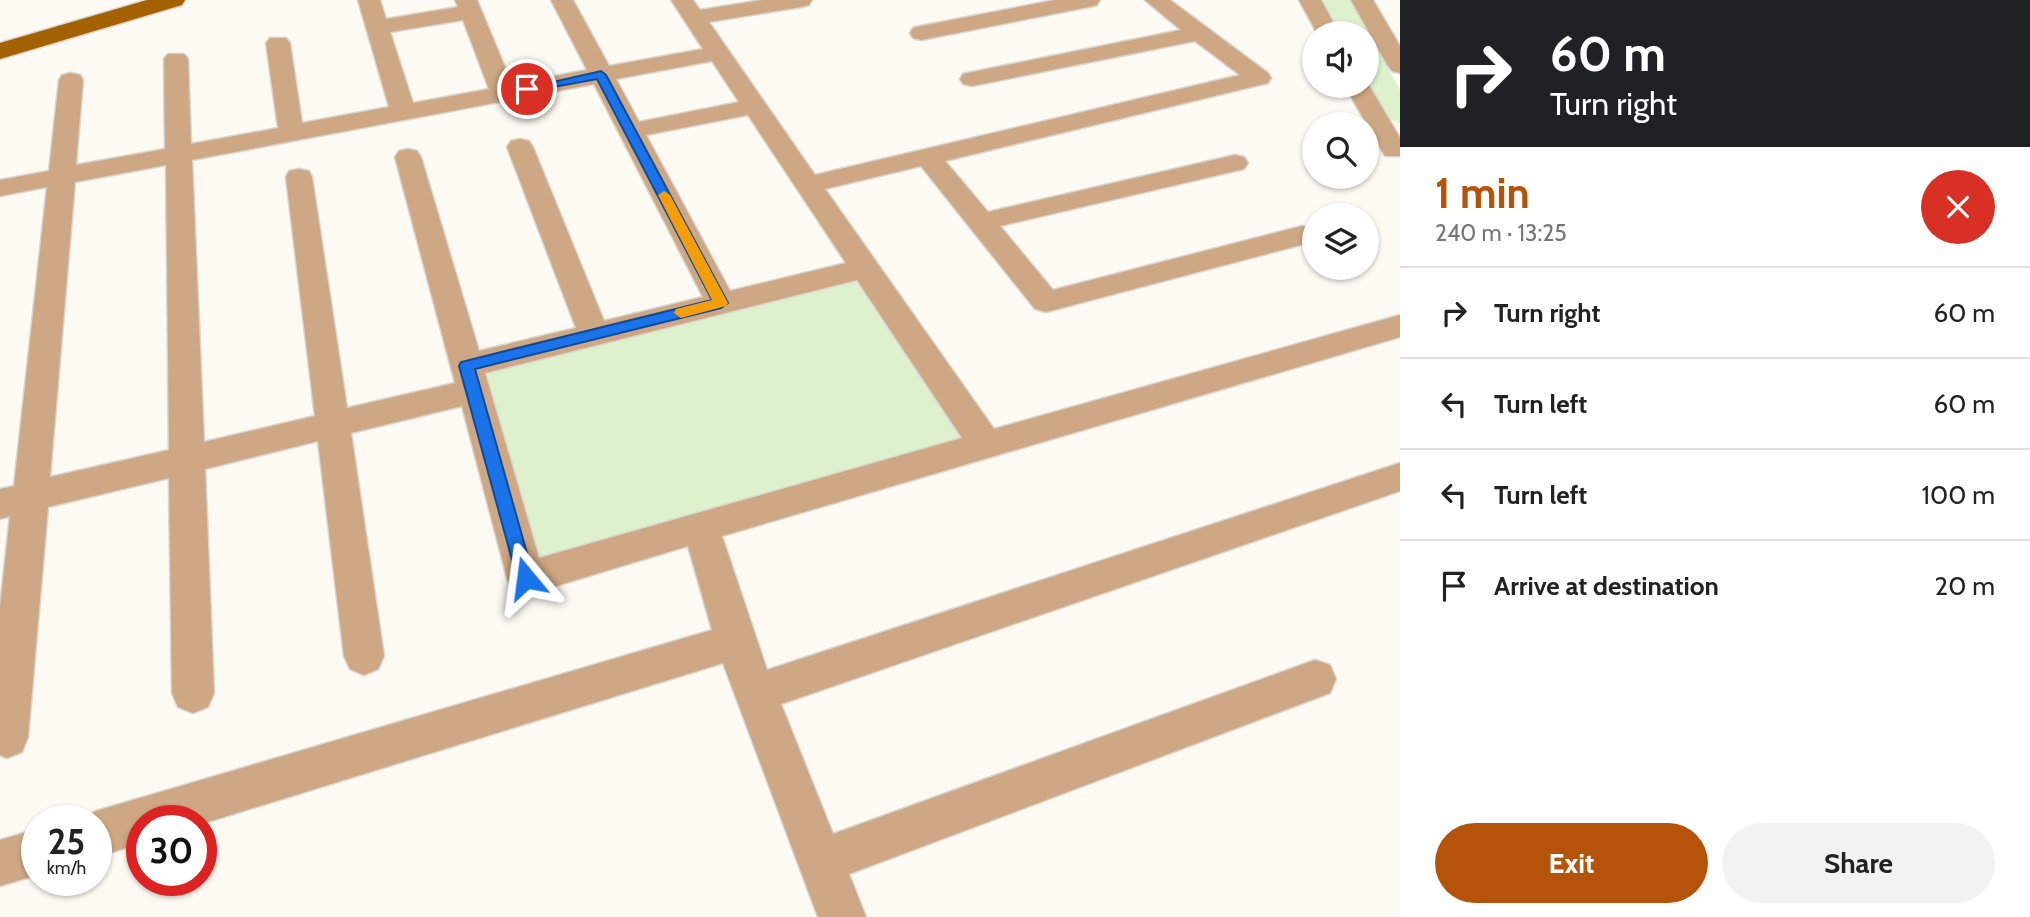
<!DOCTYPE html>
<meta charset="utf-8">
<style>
:root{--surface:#fff;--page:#f2f2f2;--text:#222;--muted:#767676;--line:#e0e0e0;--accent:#b45309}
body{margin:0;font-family:Cabin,sans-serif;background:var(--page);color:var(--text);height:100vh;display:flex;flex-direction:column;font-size:26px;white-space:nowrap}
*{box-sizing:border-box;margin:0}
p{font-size:23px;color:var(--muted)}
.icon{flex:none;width:38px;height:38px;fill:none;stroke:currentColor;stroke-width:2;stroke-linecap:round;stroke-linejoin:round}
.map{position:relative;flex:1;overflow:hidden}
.panel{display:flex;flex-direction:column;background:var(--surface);width:630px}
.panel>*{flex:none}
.top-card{background:#202124;color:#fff;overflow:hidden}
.controls{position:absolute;left:1302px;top:21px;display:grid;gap:14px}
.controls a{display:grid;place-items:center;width:77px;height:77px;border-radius:50%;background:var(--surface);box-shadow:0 2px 5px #0004;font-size:35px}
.speed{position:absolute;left:21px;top:805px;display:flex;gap:14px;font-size:35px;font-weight:700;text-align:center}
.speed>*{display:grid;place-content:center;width:91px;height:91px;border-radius:50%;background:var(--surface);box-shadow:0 2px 5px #0004;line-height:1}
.speed small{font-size:18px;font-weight:400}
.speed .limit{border:10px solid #d22;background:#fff;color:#111}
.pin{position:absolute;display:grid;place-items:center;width:60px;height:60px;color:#fff;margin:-30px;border:4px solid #fff;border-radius:50%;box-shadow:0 2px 7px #0007}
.me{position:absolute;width:77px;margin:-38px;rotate:344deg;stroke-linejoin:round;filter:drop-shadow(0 0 5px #0008)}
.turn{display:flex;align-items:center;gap:24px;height:147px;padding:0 35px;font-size:32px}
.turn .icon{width:91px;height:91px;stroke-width:2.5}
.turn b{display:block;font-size:49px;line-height:60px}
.round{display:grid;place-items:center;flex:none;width:74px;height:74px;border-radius:37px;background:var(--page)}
.head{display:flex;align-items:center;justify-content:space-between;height:119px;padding:0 35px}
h1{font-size:42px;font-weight:800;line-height:52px;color:var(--accent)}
.cta{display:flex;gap:14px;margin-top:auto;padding:14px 35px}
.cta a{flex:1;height:80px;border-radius:42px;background:var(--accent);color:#fff;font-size:28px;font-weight:800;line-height:80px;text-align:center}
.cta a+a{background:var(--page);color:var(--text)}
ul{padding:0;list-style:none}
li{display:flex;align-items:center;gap:21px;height:91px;padding:0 35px;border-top:2px solid var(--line)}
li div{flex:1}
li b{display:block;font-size:26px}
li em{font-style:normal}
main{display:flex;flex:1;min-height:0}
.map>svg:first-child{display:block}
</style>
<main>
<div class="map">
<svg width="1400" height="917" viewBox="0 0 1400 917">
<rect width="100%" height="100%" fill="#fdfaf4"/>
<!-- green -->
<g fill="#ddf1cc">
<path d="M1317,0h33l50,90v33c-41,-11 -33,-55 -33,-90h-31z"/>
<path d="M865,268l120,176 -459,134 -60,-212z"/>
</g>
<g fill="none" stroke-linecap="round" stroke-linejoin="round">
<defs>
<g id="minor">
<path d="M358,0h22l6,19 72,-12 -3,-7h22l35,84 75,-14 -36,-70h22l36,66 94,-17 -32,-49h22l7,10 62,-10h50l-3,5 -8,2 -92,15 106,153 425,-100 -45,-34 -223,45 -9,-2 -3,-5 3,-5 9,-2 209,-42 -36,-30h25l98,73 3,5 -3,5 -323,78 43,51 247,-57 9,2 4,6 -4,6 -244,57 53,64 249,-64 10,2 2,4 -2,10 -266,70 -11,-3 -114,-143 -96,23 169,240 406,-114v22l-678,199 45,134 633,-207v28l-619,213 52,130 482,-174 15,5 6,14 -6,14 -481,181 17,43h-48l-95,-254 -522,161v-3h-59v22l-46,14v-36h-17l17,-10 616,-181 -24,-84 -162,49 -14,-5 -5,-12 -45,-172 -111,27 33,223 -6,13 -14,6 -14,-6 -6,-13 -26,-215 -113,28 9,224 -6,14 -15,6 -15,-6 -6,-14 -3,-215 -121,29 -20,230 -6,15 -15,6 -7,-3v-148l10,-91 -10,3v-30l14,-3 33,-299 -47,9v-16l49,-9 10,-91 3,-5 9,-2 9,2 3,5 -7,85 89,-16 -1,-90 4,-5h16l4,5 3,85 87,-16 -12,-85 4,-5h16l4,5 12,80 87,-16zM463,20l26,69 -76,14 -23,-71zM712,61l27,41 -100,20 -23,-43zM594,84l109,213 -99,24 -71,-174 -4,-6 -9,-2 -9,2 -4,6 69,181 -97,23 -58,-194 -4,-6 -9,-2 -9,2 -4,6 60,226 -108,25 -35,-231 -3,-6 -10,-2 -10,2 -3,6 29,239 -111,26 -12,-282zM748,115l98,148 -116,28 -84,-156zM166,165l3,285 -119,27 25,-295zM857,280l105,158 -423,120 -54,-185z"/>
<path d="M1055,0h45l-3,5 -8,2 -168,33 -8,-2 -3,-5 3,-5 8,-2z"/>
<path d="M1299,0h22l18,33h-22z"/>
<path d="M1351,0h22l27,46v27l-8,-2 -4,-5z"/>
<path d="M1367,82l33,56v18h-15l-40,-70h22z"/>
<path d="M37,829v46l-37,11v-46z"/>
</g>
<path id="major" d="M147,0h38l-3,5 -182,54v-16z"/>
</defs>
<!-- minor casing -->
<use href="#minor" stroke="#d9d6cf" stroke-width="3"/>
<!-- major casing -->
<use href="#major" stroke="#d9d6cf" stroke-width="3"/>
<!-- minor -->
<use href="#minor" fill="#cea884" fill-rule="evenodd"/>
<!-- major -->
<use href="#major" fill="#a36100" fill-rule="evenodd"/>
</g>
<!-- route -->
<path fill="#1a73e8" stroke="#114b97" stroke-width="2" d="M601,71l5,4 122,228 -7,5 -246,61 59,209 -2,5 -6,2 -6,-2 -3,-5 -58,-212 2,-4 251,-62 -115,-221 -70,13 -5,-3z"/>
<!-- slow -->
<path fill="#f59e0b" d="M664,191l6,4 58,108 -2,3 -45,12 -7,-5 2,-4 36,-9 -54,-105z"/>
</svg>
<div class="controls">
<a><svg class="icon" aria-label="sound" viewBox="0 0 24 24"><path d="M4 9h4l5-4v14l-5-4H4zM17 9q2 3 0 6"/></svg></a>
<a><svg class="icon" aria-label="search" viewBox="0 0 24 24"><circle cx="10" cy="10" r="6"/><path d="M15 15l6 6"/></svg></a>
<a><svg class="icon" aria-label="layers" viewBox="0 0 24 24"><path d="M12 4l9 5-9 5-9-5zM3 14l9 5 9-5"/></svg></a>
</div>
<div class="speed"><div>25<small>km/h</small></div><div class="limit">30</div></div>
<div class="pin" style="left:527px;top:89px;background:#d93025"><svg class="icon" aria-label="arrive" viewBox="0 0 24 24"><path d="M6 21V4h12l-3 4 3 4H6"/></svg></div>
<svg class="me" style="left:526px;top:578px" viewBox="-20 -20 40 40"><path d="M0-17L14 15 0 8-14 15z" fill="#1a73e8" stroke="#fff" stroke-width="4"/></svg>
</div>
<section class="panel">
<div class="top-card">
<div class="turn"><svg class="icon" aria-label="right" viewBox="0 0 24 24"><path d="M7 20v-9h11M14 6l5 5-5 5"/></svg><div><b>60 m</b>Turn right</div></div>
</div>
<div class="head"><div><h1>1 min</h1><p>240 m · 13:25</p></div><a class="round" style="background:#d93025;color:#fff"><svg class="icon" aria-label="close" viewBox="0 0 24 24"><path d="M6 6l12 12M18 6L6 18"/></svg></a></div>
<ul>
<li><svg class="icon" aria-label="right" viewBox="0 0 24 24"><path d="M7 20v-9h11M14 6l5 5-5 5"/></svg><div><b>Turn right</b></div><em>60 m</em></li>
<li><svg class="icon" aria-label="left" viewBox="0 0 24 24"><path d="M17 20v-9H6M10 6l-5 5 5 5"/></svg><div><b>Turn left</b></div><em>60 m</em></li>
<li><svg class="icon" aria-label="left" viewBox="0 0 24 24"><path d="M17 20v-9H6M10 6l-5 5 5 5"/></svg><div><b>Turn left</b></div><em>100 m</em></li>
<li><svg class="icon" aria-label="arrive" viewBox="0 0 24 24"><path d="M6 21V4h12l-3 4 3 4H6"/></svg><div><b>Arrive at destination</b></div><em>20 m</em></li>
</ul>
<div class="cta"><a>Exit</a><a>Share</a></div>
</section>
</main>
